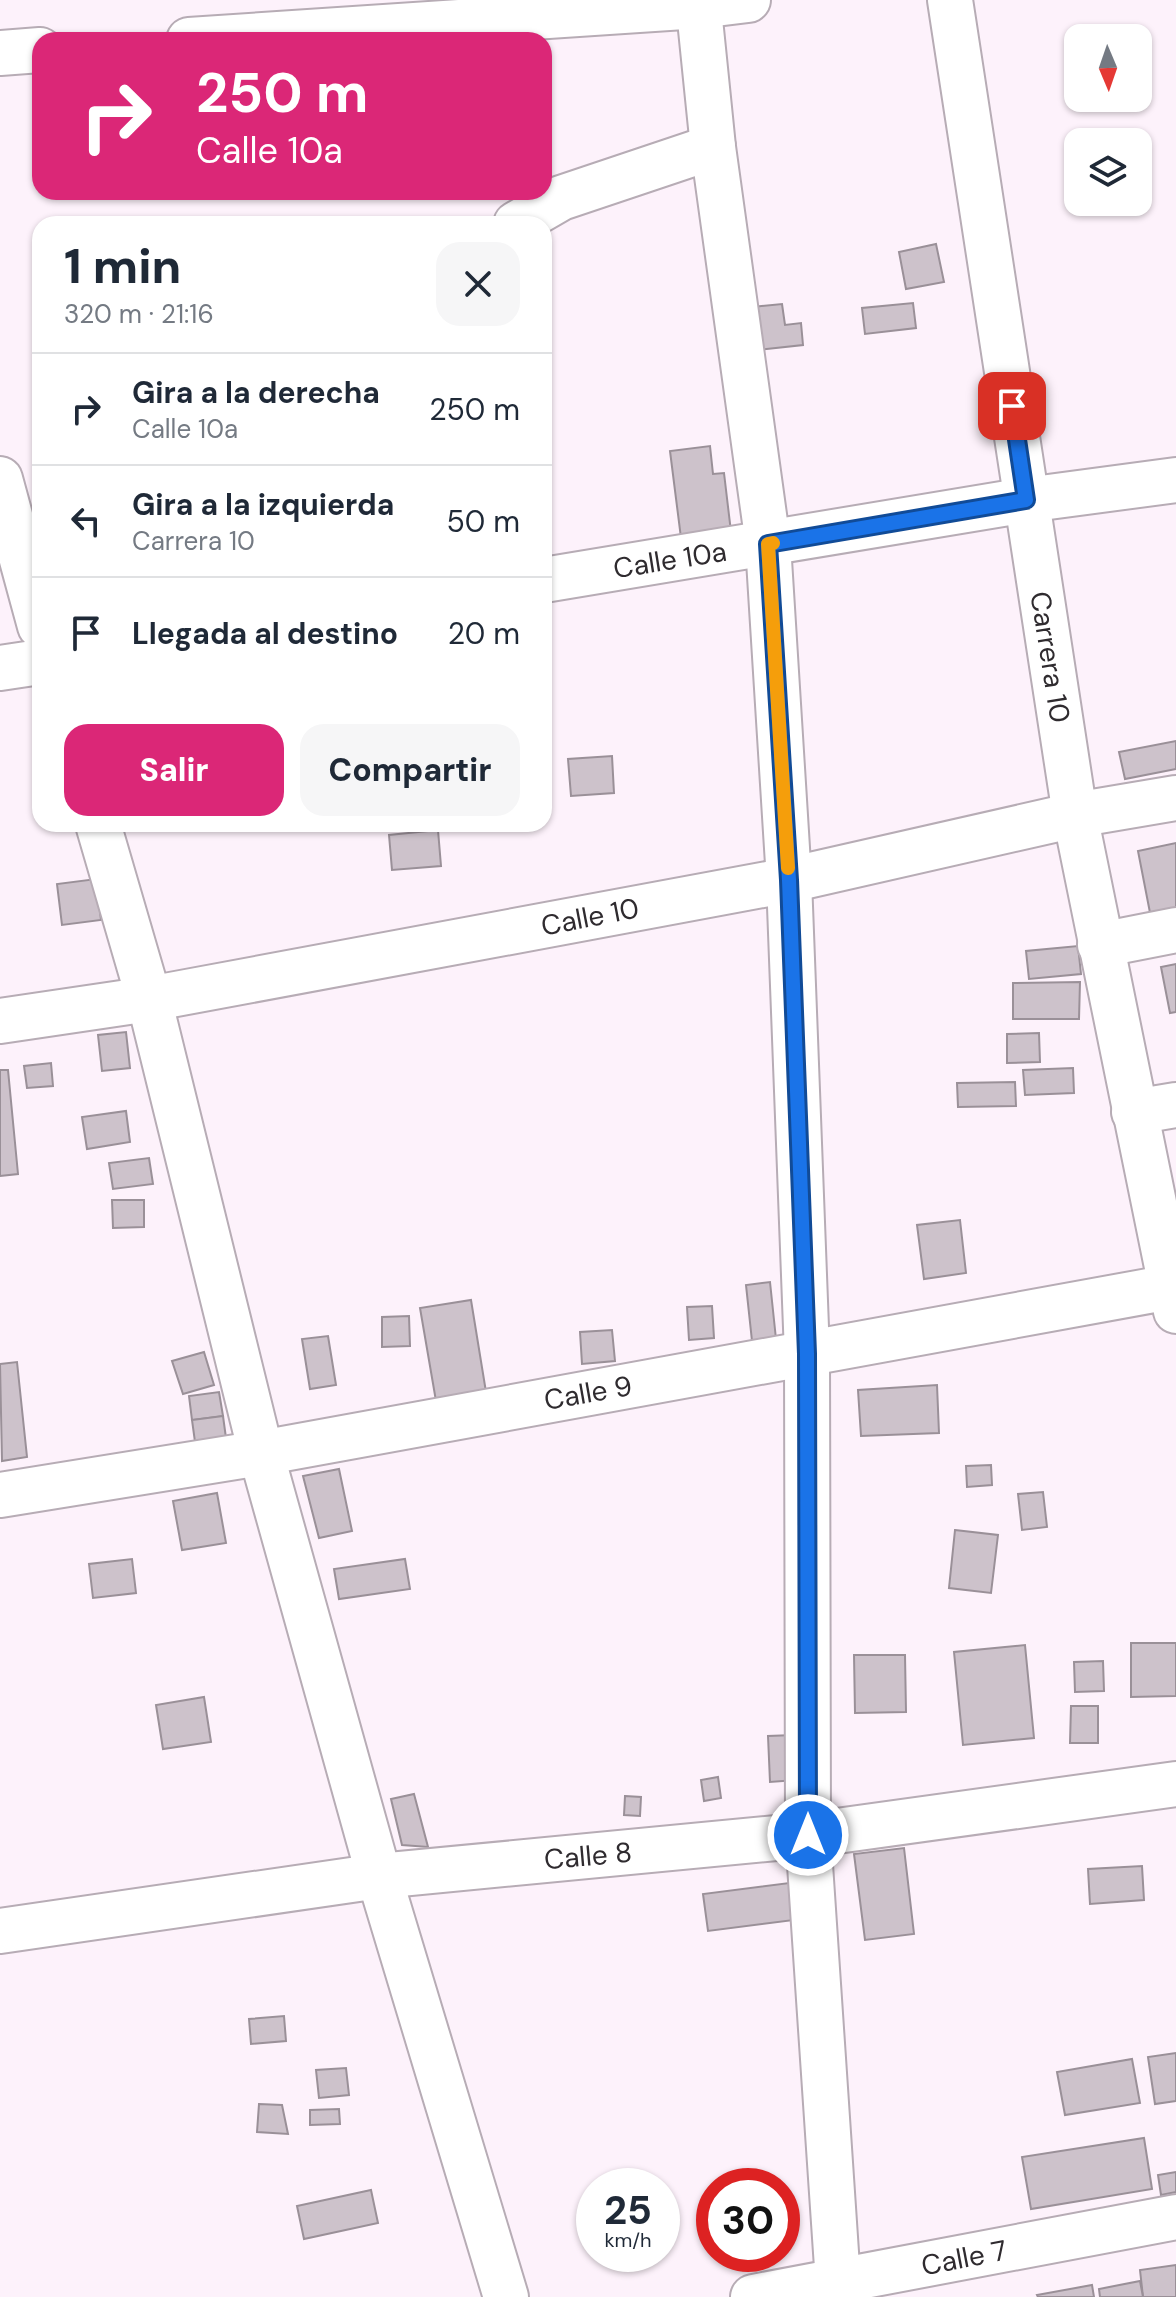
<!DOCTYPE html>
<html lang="es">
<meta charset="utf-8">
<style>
:root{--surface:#fff;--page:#f6f6f7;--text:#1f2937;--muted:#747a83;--line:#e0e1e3;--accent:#db2777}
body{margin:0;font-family:"DM Sans",sans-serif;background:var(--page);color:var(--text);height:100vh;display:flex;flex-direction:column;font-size:30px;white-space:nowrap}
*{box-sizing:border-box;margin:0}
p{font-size:26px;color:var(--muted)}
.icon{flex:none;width:44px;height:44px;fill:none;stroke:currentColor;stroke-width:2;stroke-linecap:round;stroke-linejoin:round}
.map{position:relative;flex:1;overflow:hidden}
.side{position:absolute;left:32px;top:216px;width:520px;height:616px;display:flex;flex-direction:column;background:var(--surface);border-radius:24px;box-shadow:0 2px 6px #0004}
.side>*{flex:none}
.guide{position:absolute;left:32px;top:32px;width:520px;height:168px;border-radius:24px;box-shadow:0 2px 6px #0004;background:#db2777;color:#fff;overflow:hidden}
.needle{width:52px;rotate:178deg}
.fabs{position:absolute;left:1064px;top:24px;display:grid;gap:16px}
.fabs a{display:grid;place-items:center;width:88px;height:88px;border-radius:16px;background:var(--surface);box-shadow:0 2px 6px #0004;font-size:40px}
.speed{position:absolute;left:576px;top:2168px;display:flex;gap:16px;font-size:40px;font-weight:700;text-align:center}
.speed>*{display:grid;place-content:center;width:104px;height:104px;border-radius:50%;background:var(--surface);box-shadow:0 2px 6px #0004;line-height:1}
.speed small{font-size:20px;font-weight:400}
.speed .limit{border:12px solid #d22;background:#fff;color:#111}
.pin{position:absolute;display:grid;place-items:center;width:68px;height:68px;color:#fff;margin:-34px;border-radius:16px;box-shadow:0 4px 12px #0006}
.me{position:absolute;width:88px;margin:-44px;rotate:0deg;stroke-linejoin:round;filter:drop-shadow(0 0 6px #0008)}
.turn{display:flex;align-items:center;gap:28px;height:168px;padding:0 32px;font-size:36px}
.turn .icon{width:104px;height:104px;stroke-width:2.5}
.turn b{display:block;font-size:56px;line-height:68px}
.round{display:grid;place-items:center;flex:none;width:84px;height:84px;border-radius:24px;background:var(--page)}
.summary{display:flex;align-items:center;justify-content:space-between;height:136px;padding:0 32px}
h1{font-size:48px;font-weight:800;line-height:60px}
.button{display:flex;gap:16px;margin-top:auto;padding:16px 32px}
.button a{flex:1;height:92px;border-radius:24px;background:var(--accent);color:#fff;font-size:32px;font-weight:800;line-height:92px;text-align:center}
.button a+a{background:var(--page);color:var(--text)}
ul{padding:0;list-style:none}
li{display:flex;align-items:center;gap:24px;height:112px;padding:0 32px;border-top:2px solid var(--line)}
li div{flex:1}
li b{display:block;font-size:30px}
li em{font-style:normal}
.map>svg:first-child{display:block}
</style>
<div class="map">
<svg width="1176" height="2297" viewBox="0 0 1176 2297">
<rect width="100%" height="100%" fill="#fdf2fb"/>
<!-- building -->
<g fill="#cdc2cb" stroke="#9a9098" stroke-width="2">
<path d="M936,244l8,38 -38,7 -7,-37z"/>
<path d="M913,303l3,25 -51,6 -3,-26z"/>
<path d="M782,304l3,21 16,-2 2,22 -45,5 -5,-43z"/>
<path d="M710,446l3,28 11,-1 7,59 -50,6 -11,-87z"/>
<path d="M1176,741v28l-51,10 -6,-27z"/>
<path d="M612,756l2,37 -43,3 -3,-37z"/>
<path d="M438,830l3,36 -49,4 -3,-35z"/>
<path d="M1176,843v76l-24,4 -14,-72z"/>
<path d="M96,879l5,41 -39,5 -5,-41z"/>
<path d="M1078,946l3,28 -52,5 -3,-28z"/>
<path d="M1176,964v48l-6,1 -9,-46z"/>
<path d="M1080,982l-1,37h-66v-36z"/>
<path d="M126,1032l4,36 -28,3 -4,-36z"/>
<path d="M1039,1033l1,29 -33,1v-29z"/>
<path d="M51,1063l2,23 -26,2 -3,-22z"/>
<path d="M1073,1068l1,25 -49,2 -2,-25z"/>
<path d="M0,1070h8l10,104 -18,2z"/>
<path d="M1015,1082l1,24 -58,1 -1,-24z"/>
<path d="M126,1111l4,31 -43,7 -5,-32z"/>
<path d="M149,1158l4,26 -40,5 -4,-26z"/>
<path d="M112,1200h32v27l-31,1z"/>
<path d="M960,1220l6,53 -42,6 -7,-54z"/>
<path d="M770,1282l6,57 -24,2 -6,-56z"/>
<path d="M471,1300l15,92 -50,9 -16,-93z"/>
<path d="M712,1306l2,32 -25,2 -2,-33z"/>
<path d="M409,1316l1,30 -28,1v-30z"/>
<path d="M612,1330l3,31 -33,3 -2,-32z"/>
<path d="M328,1336l8,49 -26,4 -8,-50z"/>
<path d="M204,1352l10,33 -31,9 -11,-33z"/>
<path d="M17,1362l10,95 -25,4 -2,-97z"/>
<path d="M937,1385l2,48 -78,3 -3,-46z"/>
<path d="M219,1392l4,24 -31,4 -3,-24z"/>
<path d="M223,1416l3,22 -31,4 -3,-22z"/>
<path d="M991,1465l1,20 -25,2 -1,-21z"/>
<path d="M339,1469l13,62 -33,7 -16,-62z"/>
<path d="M1043,1492l4,35 -25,3 -4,-36z"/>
<path d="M217,1493l9,50 -44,7 -9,-49z"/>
<path d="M955,1530l43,5 -7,58 -42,-5z"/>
<path d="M132,1559l4,34 -43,5 -4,-34z"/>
<path d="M405,1559l5,30 -71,10 -5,-30z"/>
<path d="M1131,1643h45v53l-45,1z"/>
<path d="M1025,1645l9,93 -71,7 -9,-93z"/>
<path d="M854,1655h51l1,57 -51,1z"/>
<path d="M1103,1661l1,30 -29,1 -1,-30z"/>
<path d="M204,1697l7,45 -48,7 -7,-44z"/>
<path d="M1071,1706h27v37h-28z"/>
<path d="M794,1735l2,45 -26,2 -2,-46z"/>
<path d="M718,1777l3,21 -17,3 -3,-21z"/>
<path d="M414,1794l14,53 -26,-2 -11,-46z"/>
<path d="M625,1796l16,1 -1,19 -16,-1z"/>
<path d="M904,1848l10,86 -49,6 -11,-86z"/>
<path d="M1142,1866l2,34 -54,4 -2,-35z"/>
<path d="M797,1882l5,37 -94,12 -5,-37z"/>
<path d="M284,2016l2,25 -35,3 -2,-25z"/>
<path d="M1176,2053v48l-21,3 -7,-47z"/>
<path d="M1132,2059l8,44 -75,12 -8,-43z"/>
<path d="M346,2068l3,27 -30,3 -3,-28z"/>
<path d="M259,2104l23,1 6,29 -31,-2z"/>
<path d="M339,2109l1,15 -30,1v-15z"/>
<path d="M1144,2138l8,51 -121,20 -9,-52z"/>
<path d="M1176,2172v20l-15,3 -3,-20z"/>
<path d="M371,2190l7,33 -74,16 -7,-33z"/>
<path d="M1176,2265v32h-33l-3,-27z"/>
<path d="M1140,2281l3,16h-43l-1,-8z"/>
<path d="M1092,2285l2,12h-56l-1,-2z"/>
</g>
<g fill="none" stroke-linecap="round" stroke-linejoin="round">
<defs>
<g id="minor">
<path d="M698,0l15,147 55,397 21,336 18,474 1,481 31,462"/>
<path d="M950,0l125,815 101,496"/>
<path d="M189,40l510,-34 49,-6"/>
<path d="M0,53l40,-3"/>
<path d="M516,224l45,-26 152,-51"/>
<path d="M0,479l40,147"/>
<path d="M544,580l482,-80 150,-20"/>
<path d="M0,668l40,-6"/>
<path d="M98,824l51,175 112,454 118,423 127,421"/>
<path d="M1100,945l76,-15"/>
<path d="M0,1021l149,-22 640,-119 286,-65 101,-17"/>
<path d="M1134,1112l42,-7"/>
<path d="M0,1495l261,-42 915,-167"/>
<path d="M0,1931l379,-55 429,-41 368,-51"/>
<path d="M753,2297l423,-80"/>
</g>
</defs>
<!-- minor casing -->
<use href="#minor" stroke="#b7acb5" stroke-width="48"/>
<!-- minor -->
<use href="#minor" stroke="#fff" stroke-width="44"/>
</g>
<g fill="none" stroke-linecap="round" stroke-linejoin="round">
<defs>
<path id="route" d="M808,1835l-1,-481 -18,-474 -21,-336 258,-44 -14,-94"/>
</defs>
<!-- route casing -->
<use href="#route" stroke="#114b97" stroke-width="20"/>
<!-- route -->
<use href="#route" stroke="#1a73e8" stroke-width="14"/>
<!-- slow -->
<path stroke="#f59e0b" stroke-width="14" d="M773,543l-5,1 20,324"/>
</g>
<g text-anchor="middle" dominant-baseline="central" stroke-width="8" stroke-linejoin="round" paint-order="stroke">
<!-- street labels -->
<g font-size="28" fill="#2f2b2f" stroke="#fff">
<text transform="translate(670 560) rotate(-9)">Calle 10a</text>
<text transform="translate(1050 657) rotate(81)">Carrera 10</text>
<text transform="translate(590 917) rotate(-11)">Calle 10</text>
<text transform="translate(588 1393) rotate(-10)">Calle 9</text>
<text transform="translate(588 1856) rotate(-5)">Calle 8</text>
<text transform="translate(964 2258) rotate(-11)">Calle 7</text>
</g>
</g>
</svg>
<div class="fabs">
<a><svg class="needle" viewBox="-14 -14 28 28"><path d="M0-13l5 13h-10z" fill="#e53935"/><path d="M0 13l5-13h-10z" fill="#747a83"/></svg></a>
<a><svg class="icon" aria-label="layers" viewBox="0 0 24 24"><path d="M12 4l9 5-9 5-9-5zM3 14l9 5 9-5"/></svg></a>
</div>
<div class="speed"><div>25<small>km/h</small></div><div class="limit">30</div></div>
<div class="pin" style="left:1012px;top:406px;background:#d93025"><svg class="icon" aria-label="arrive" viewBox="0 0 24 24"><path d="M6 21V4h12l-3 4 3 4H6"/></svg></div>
<svg class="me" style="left:808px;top:1835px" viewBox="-20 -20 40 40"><circle r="17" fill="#1a73e8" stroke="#fff" stroke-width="3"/><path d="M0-11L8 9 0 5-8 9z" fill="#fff"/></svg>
<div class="guide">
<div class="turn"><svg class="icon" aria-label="right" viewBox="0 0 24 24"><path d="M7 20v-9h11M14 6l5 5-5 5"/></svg><div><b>250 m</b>Calle 10a</div></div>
</div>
<section class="side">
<div class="summary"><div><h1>1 min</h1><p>320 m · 21:16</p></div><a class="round"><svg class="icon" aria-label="close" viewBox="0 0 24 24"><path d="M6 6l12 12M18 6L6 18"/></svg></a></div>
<ul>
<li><svg class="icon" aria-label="right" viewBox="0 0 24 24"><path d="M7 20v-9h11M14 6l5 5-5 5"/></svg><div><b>Gira a la derecha</b><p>Calle 10a</p></div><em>250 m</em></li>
<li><svg class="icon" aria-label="left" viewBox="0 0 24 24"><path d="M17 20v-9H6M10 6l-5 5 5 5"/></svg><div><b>Gira a la izquierda</b><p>Carrera 10</p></div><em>50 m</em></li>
<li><svg class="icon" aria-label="arrive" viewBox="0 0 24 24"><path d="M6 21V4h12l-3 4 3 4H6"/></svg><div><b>Llegada al destino</b></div><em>20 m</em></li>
</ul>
<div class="button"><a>Salir</a><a>Compartir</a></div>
</section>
</div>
